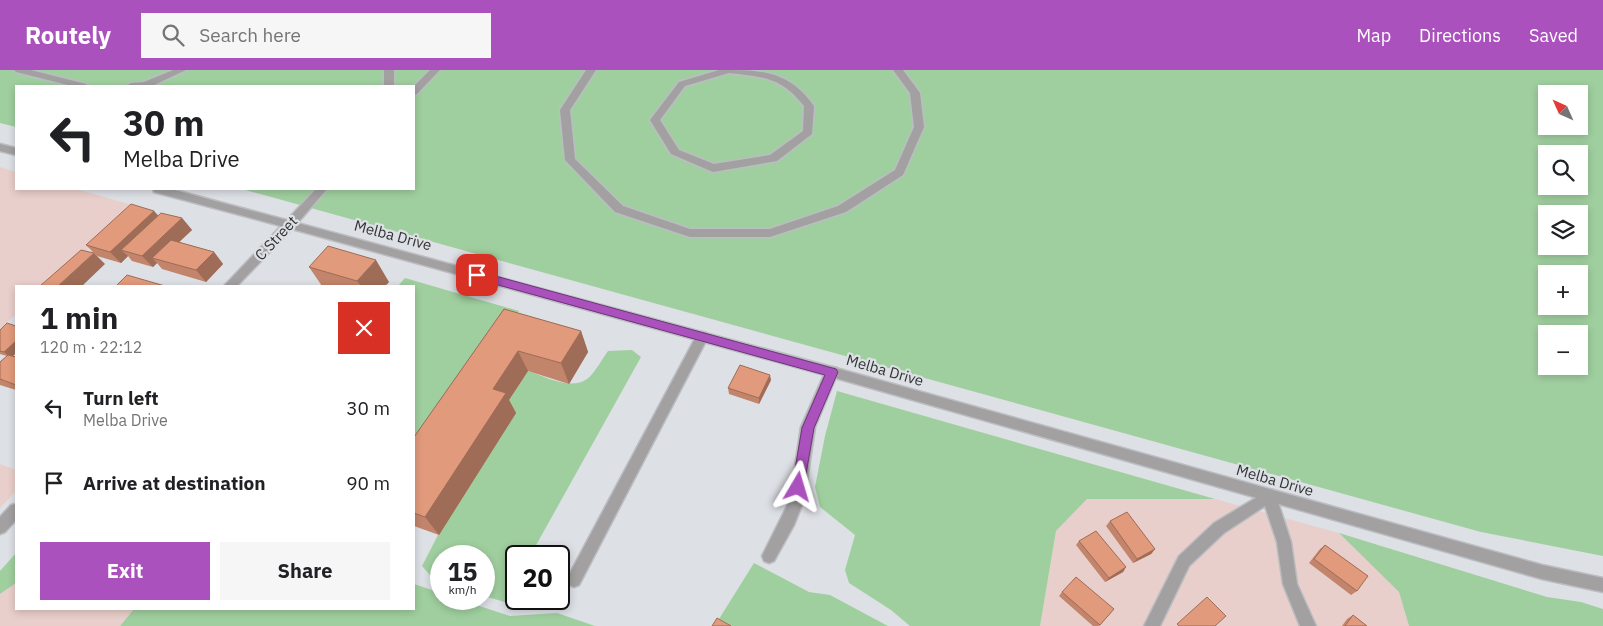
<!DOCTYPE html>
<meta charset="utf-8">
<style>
:root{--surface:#fff;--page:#f6f6f6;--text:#202124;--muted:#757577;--accent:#ab51bd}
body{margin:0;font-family:"IBM Plex Sans",sans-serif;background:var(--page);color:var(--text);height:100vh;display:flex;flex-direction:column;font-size:19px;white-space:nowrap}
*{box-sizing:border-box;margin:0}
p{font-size:16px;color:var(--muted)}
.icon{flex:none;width:28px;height:28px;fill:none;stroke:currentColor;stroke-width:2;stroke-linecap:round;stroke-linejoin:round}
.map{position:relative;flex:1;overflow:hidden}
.details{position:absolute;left:15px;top:215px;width:400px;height:325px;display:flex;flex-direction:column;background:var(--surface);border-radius:0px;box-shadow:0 2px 8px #0003}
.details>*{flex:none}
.banner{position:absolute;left:15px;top:15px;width:400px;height:105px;border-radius:0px;box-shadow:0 2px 8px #0003;background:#fff;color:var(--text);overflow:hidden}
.needle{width:32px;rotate:315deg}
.fabs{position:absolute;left:1538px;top:15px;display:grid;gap:10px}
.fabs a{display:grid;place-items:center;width:50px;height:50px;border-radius:0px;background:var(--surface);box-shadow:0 2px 8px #0003;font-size:25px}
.speed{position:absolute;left:430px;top:475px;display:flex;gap:10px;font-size:25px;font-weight:700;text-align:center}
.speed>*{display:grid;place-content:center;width:65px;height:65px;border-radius:50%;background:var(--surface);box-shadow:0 2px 8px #0003;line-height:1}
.speed small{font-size:12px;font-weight:400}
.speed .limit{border:2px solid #111;border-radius:8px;background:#fff;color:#111}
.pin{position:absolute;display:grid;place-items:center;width:42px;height:42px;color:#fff;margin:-21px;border-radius:10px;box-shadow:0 2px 8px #0006}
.me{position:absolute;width:55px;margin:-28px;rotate:7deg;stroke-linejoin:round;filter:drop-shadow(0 0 4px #0008)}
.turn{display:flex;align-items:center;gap:18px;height:105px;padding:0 25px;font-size:22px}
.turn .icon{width:65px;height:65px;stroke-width:2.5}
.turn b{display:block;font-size:35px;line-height:42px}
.round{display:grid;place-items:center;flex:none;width:52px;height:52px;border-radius:0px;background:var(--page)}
.summary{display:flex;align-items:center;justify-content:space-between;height:85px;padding:0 25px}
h1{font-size:30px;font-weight:800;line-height:38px}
.button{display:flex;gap:10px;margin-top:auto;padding:10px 25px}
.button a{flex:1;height:58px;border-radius:0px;background:var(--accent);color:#fff;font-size:20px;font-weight:800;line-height:58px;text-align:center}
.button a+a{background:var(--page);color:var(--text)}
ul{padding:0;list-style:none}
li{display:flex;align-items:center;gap:15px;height:75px;padding:0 25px}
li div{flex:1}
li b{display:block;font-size:19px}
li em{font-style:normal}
header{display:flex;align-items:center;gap:30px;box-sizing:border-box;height:70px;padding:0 25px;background:var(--accent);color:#fff}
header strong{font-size:24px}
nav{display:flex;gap:28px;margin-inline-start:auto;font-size:18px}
.search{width:350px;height:45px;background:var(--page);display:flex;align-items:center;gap:12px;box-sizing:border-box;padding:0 18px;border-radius:0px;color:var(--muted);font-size:19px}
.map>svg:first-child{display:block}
</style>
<header>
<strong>Routely</strong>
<div class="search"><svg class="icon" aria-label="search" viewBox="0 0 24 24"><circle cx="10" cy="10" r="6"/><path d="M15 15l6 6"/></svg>Search here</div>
<nav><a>Map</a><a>Directions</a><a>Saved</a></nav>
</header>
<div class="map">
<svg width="1603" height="556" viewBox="0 0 1603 556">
<rect width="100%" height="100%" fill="#dde0e5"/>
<!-- commercial -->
<g fill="#e9cfcb">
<path d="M0,97l16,5v17h60l60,17 -89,80h-31v28l-16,15z"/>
<path d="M0,394l16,6v21l-16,17z"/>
<path d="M1087,429h128l124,34 60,59 10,34h-369l16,-95z"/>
<path d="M16,513v26h118l-14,17h-120v-32z"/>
</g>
<!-- green -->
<g fill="#a0cf9f" fill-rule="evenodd">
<path d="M0,0h1603v486l-122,-24 -1239,-343h172v-103h-398v41l-16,-4zM1546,24h33v32h-33zM1546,84h33v32h-33zM1546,144h33v32h-33zM1546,204h33v32h-33zM1546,264h33v32h-33z"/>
<path d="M405,208l114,33 -105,153v-178h-16z"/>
<path d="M632,280l9,7 -111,199h-14l1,43 -5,5 -28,-8v-40h-43v27l-6,-2 -13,-15 81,-157 25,-38c16,5 43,20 59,8 8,-6 15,-20 21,-28z"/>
<path d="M837,321l378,108h-128l-31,32 -16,95h-130l-19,-16 -42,-27 -4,-13 10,-35 -35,-28 -5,-20 10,-51z"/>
<path d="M1339,463l208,64 34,5 22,7v17h-194l-10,-34z"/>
<path d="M16,483v30l-16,11v-23z"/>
<path d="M754,493l55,29 21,3 58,31h-157l-12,-7z"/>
<path d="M414,514l27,9v6h17l52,17 47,-3 38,13h-475l14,-17h280z"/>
</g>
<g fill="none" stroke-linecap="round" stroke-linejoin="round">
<defs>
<g id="lane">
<path d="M14,0h17l55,14 2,2h-16l-56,-14z"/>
<path d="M173,0h13l-34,16h-26l5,-3 13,-1z"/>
<rect x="384" y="0" width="10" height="16"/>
<path d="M430,0h10l-23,24 -3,1v-9z"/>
<path d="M586,0h10l-26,40 5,49 48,47 67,23h80l68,-23 57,-36 19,-43 -4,-34 -17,-23h10l17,23 4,34 -21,48 -57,37 -76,25h-80l-75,-25 -50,-52 -5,-50z"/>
<path d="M719,0c42,0 69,0 95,36l-2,28 -35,27 -64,11 -42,-18 -21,-34 29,-38zM729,3c35,4 52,4 75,33l-1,25 -33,24 -56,9 -35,-14 -19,-30 25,-34z"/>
<path d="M316,119h11l-33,38h-8l-2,-3 2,-3z"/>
<path d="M702,262l4,1 2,4 -129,248 -5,2 -5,-2 -2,-5 2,-5 129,-242z"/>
<path d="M832,297l5,1 1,4 -23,55 -11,73 -10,25 -20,36 -5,2 -5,-2 -2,-5 28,-56 11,-73 26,-59z"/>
<path d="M1269,420l5,1 2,5 15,46 6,42 19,42h-16l-17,-42 -6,-42 -12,-36 -41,27 -35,33 -29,60h-16l35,-70 35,-33z"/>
</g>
<g id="street">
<path d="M0,74l16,4v7l-16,-4z"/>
<path d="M153,119h18l661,178 710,198 61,13v14l-61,-13 -710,-202 -540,-148 -55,57h-13l57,-60 -127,-34z"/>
<path d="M16,434v16l-11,12 -5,2v-17l11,-12z"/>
</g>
</defs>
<!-- lane casing -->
<use href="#lane" stroke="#bbbdc2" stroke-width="3"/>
<!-- street casing -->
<use href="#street" stroke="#bbbdc2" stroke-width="3"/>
<!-- lane -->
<use href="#lane" fill="#a3a0a1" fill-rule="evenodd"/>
<!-- street -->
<use href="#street" fill="#a3a0a1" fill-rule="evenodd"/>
</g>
<!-- wall -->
<g fill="#c2846b">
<path d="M154,141l4,5 24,2 10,12 -13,12 35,10 9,12 -17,18 -44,-13 -5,-6 -4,4 -21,-6 -4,-5 -7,7 -24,-7 -11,-11z"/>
<path d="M309,197l80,15 -4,4h-63z"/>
<path d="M504,239l77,22 7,21 -19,32 -41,-13 -19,29 7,13 -77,122 -25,-9v-89z"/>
<path d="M16,256v27l-3,3 3,1v33l-16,-5v-24h1l6,-5 -7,-2v-24z"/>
<path d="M771,310l-12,24 -30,-10 -1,-6z"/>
<path d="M1110,451l45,28 -4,5 -18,9 -27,-37z"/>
<path d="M1079,471l47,26 -3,5 -18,10 -29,-37z"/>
<path d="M1325,475l32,46 -6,4 -42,-32 11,-14z"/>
<path d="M1062,522l52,17 -15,17h-6l-34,-30z"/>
<path d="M1353,545l14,11h-25l5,-7z"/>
</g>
<!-- shaded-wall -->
<g fill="#9e6c57">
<path d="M154,141l10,11 -43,28 7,6 -7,7 -11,-11z"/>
<path d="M182,148l10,12 -32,30 -8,-2 5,5 -4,4 -11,-11z"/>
<path d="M214,182l9,12 -17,18 -10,-12z"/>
<path d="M94,183l11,11 -23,22h-24z"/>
<path d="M376,190l13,22 -4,4h-24l-4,-5z"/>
<path d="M581,261l7,21 -19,32 -8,-21z"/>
<path d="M16,271v12l-5,5 -7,-6z"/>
<path d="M518,281l10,20 -19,29 7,13 -77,122 -14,-18 68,-128z"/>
<path d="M770,305l1,5 -12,24v-6z"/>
<path d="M1155,479l-4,5 -18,9 4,-4z"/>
<path d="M1126,497l-3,5 -18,10 4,-4z"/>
</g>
<!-- building -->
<g fill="#e19a7c" stroke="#9e6c57">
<path d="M131,134l23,7 -44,41 -24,-7z"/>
<path d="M161,143l21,5 -40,38 -21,-6z"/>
<path d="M171,170l43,12 -18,18 -44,-12z"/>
<path d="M328,176l48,14 -19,21 -48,-14z"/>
<path d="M81,180l13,3 -36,33h-18z"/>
<path d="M127,205l38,11h-49z"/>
<path d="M504,239l77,22 -20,32 -43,-12 -25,38 13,4 -81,124 -11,-4v-76z"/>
<path d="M7,253l9,3v15l-12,11 -4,-1v-21z"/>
<path d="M8,285l8,2v28l-16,-6v-17z"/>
<path d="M740,295l30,10 -11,23 -31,-10z"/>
<path d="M1127,442l28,37 -18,10 -27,-38z"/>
<path d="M1096,461l30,36 -17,11 -30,-37z"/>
<path d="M1325,475l43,31 -11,15 -43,-32z"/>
<path d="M1076,507l38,32 -14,16 -38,-33z"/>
<path d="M1207,527l19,19 -11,10h-36l-2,-2z"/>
<path d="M1353,545l14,11h-22z"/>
<path d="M717,548l14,8h-19z"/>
</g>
<!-- route -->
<path fill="#ab51bd" stroke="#6f357b" d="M477,201l359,98 2,3 -24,56 -11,63 -5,1 -4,-1 -2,-4 10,-59 23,-53 -352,-97v-6z"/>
<g text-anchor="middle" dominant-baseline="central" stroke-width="4.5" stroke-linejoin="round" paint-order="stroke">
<!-- street labels -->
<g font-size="15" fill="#323335" stroke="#dde0e5">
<text transform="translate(393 165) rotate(15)">Melba Drive</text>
<text transform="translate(276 168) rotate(-47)">C Street</text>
<text transform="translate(885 300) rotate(16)">Melba Drive</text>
<text transform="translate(1275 410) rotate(16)">Melba Drive</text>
</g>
</g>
</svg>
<div class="fabs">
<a><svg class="needle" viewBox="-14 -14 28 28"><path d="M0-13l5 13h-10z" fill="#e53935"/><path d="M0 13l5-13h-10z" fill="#757577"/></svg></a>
<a><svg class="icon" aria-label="search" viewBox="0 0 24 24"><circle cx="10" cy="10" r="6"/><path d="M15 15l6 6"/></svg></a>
<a><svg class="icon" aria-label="layers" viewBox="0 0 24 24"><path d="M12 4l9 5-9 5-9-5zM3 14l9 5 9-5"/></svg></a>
<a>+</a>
<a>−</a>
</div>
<div class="speed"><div>15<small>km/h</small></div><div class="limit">20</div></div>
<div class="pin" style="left:477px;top:205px;background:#d93025"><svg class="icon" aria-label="arrive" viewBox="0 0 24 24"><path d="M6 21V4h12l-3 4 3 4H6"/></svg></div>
<svg class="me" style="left:798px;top:417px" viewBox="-20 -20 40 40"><path d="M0-17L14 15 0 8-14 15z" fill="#ab51bd" stroke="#fff" stroke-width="4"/></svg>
<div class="banner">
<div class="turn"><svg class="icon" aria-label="left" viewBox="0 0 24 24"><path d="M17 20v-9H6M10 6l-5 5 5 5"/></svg><div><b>30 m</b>Melba Drive</div></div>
</div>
<section class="details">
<div class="summary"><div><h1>1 min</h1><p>120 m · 22:12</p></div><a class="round" style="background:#d93025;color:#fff"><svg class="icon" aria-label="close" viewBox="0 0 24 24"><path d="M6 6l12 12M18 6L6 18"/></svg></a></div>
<ul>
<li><svg class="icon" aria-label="left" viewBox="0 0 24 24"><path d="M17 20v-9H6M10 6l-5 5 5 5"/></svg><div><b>Turn left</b><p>Melba Drive</p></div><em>30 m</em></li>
<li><svg class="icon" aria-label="arrive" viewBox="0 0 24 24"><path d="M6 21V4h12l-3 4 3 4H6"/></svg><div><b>Arrive at destination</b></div><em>90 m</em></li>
</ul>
<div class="button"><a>Exit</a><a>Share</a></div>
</section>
</div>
